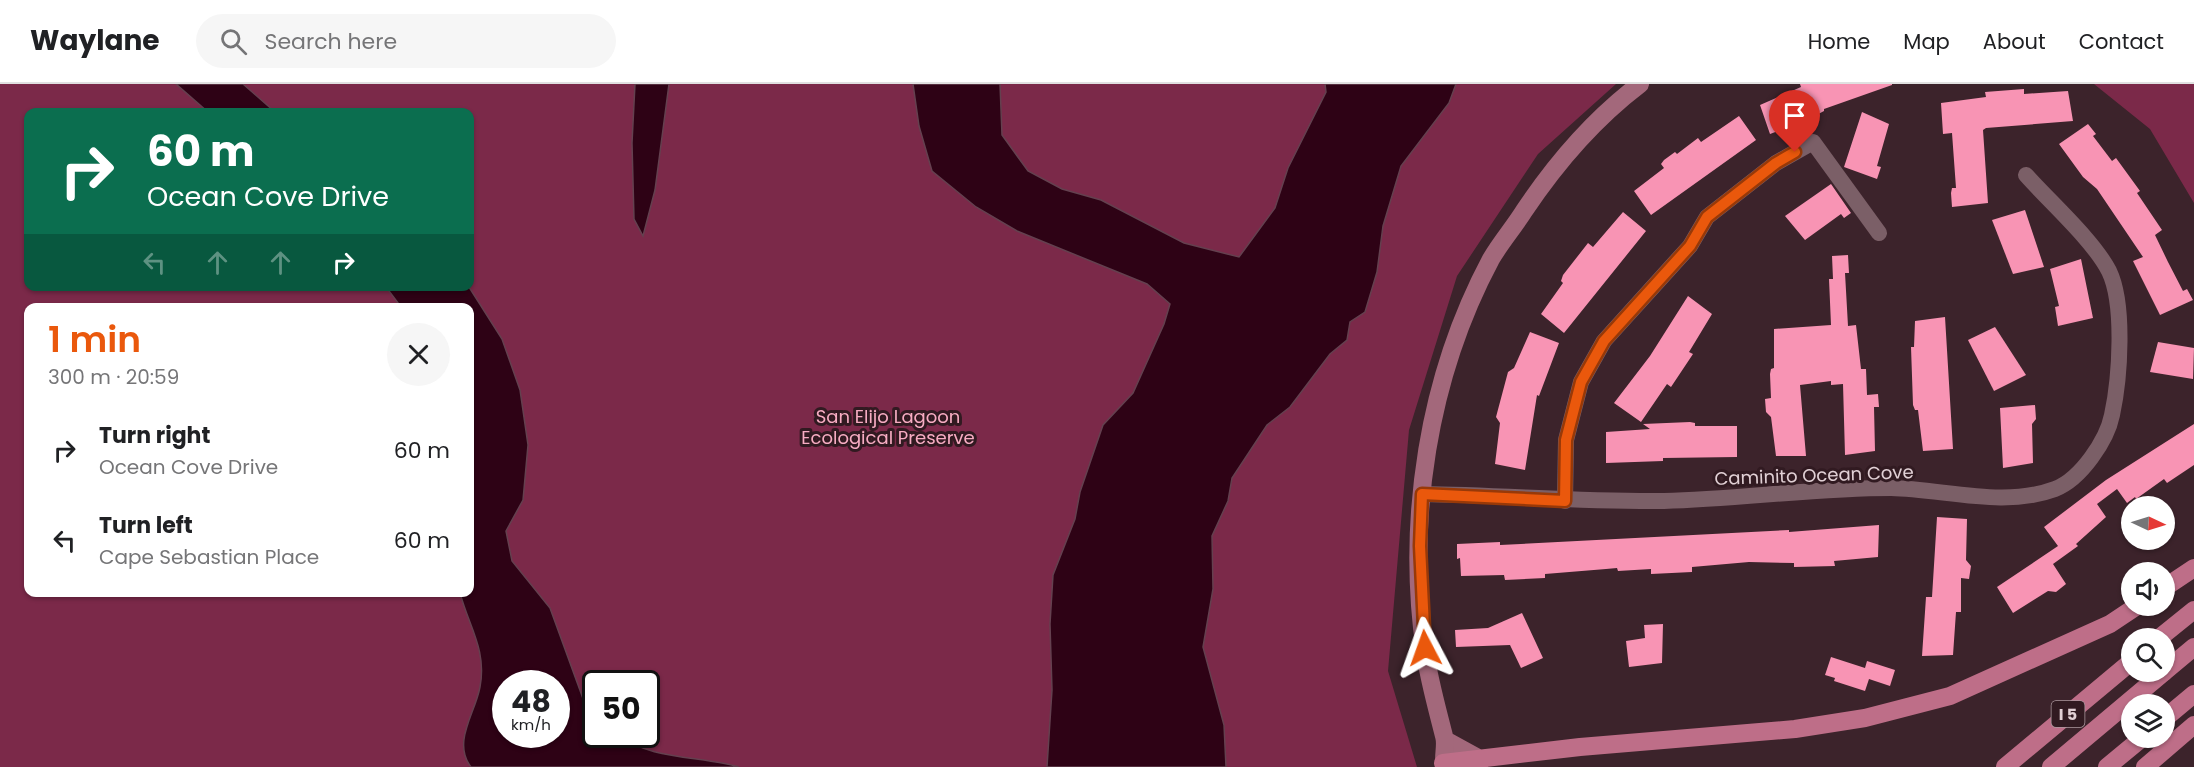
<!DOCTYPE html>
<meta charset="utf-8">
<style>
:root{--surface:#fff;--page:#f6f6f6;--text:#202124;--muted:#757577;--line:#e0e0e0;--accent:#ea580c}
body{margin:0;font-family:Poppins,sans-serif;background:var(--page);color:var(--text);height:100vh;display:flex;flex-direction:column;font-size:22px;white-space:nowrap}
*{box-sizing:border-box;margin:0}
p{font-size:20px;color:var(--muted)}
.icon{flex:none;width:33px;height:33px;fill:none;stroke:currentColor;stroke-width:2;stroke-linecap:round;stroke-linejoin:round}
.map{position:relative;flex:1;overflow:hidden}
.details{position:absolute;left:24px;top:219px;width:450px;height:294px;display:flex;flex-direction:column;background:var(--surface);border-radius:12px;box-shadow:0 2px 4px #0004}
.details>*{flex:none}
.hud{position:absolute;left:24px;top:24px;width:450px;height:183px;border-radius:12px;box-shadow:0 2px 4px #0004;background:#0b6e4f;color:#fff;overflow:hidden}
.needle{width:39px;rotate:94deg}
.fabs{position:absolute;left:2121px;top:412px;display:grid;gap:12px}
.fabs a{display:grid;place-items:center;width:54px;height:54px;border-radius:50%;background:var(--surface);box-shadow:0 2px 4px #0004;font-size:30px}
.speed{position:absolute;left:492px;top:586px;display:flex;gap:12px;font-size:30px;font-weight:700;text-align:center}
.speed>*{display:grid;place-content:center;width:78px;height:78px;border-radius:50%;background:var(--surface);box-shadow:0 2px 4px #0004;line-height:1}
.speed small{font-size:15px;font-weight:400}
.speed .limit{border:3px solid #111;border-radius:9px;background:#fff;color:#111}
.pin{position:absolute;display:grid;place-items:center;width:51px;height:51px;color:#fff;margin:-62px -26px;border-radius:50% 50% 50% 0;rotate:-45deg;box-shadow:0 0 6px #0007}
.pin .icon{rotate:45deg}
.me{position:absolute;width:66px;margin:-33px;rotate:356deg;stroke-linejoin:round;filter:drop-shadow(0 0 4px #0008)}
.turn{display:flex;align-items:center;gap:21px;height:126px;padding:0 24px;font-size:27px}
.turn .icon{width:78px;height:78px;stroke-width:2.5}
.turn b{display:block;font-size:42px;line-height:51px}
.lanes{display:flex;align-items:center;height:57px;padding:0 24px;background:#0003;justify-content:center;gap:30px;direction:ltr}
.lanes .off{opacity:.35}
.round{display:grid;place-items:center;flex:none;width:63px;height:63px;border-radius:32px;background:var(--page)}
.head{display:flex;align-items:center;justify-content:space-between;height:102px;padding:0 24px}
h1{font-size:36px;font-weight:600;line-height:45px;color:var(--accent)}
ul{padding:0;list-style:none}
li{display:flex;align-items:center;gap:18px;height:90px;padding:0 24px}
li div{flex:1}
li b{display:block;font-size:22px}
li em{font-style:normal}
header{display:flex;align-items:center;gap:36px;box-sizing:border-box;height:84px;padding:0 30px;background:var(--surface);border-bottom:2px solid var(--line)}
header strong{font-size:28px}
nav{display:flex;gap:33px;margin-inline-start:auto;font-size:21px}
.search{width:420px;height:54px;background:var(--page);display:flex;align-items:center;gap:15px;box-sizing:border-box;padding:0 21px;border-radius:33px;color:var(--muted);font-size:22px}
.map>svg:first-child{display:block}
</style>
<header>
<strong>Waylane</strong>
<div class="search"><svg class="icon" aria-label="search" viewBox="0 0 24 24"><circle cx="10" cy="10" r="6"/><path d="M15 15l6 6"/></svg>Search here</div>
<nav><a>Home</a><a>Map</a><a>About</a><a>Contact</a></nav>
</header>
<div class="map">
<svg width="2194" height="683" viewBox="0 0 2194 683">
<rect width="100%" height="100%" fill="#3c232b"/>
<!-- green -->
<g fill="#7b2949" fill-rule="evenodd">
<path d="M0,0h1616l-78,70 -81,122 -48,154 -21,241 29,96h-1417zM28,28h442v174h-442zM28,224h442v284h-442zM506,600h50v51h-50zM596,600h50v51h-50z"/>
<path d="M2094,0h100v119l-44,-74z"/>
</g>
<!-- water -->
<g fill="#2e0215" stroke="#64404f" stroke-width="1.5" fill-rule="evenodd">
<path d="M176,0h67l32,28h-67z"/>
<path d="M635,0h34l-14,106 -12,46 -9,-17 -2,-76z"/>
<path d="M913,0h87l2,51 26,36 34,18 39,11 83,43 55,14 36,-49 13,-40 38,-76 -1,-8h131l-7,19 -48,63 -18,60 -6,46 -12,40 -15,10 -3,18 -17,14 -40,53 -23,18 -35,53 -4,23 -16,35 1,53 -10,58 21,78 2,42h-179l5,-77 -2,-66 3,-49 22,-56 5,-27 23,-67 30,-32 31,-69 6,-20 -23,-20 -130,-53 -41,-24 -44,-36 -13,-45z"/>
<path d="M386,203h83l33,52 18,51 8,55 -5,55 -17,31 6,30 38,47 35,96 10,9 1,22h24c28,25 84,21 119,32h-268c-19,-25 4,-53 9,-80 7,-37 -11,-60 -20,-94l10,-1v-284l-69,-1zM506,600h50v51h-50z"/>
</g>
<!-- building -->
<g fill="#f894b4">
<path d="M1800,0h92v1l-68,24v2l-15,8 -39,15 -10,-29 41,-18z"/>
<path d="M2024,5v5l44,-3 5,30 -87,7 -3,2 5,73 -36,4 -1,-14 1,-5h4l-4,-55 -9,1 -2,-31 45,-6 -1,-5z"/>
<path d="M1862,28l27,12 -12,42 4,1 -4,12 -33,-12z"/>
<path d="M1739,32l17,24 -105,75 -17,-24 30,-23 -3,-4 3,-4 11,-8 2,2 21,-16 3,4z"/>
<path d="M2088,40l8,10 -3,2 19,25 4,-3 24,33 -3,2 25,37 -7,5 13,27 15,29 4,-2 6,11 -33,15 -27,-54 10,-4 -46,-68 -14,-12 -24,-33z"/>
<path d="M1831,100l20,29 -7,5 -3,-4 -36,26 -20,-24z"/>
<path d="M2025,126l19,57 -31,7 -21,-54z"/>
<path d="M1623,128l23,19 -82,102 -23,-19 22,-31 -2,-2 2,-6 25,-32 5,4z"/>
<path d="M1848,171l1,18h-4l3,53 8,-1 5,44h5l1,26 11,-1 1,13h-5l1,44 -30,4 -2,-71 -12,1v-4l-31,4 6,71h-30l-5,-39 -5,-5 -1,-13 6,-1 -1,-24 1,-5 3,-1v-39l57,-4 -2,-46h4l-1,-23z"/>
<path d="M2081,175l12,59 -35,8 -3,-19 4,-1 -9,-37z"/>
<path d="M1688,212l24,18 -23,38 4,2 -22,33 -4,-3 -26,38 -27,-19 36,-47z"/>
<path d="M1945,233l8,132 -30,2 -5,-41h-3l-2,-5 -2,-58h3l1,-26z"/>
<path d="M1995,243l31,48 -32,16 -26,-51z"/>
<path d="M1530,248l29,11 -20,53 -2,-1 -12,75 -30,-6 5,-41 -4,-6 12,-45 6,-4z"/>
<path d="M2158,258l36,6 -1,31 -43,-7z"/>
<path d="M2035,321l1,14 -4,5 1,39 -30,5 -3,-60z"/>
<path d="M1690,338l5,1v3h42v31l-74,1v3l-57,2v-31l44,-3 -7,-5z"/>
<path d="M2194,340v41l-27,18 -3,-4 -28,20 -1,-2 -8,6 -10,-14 -20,15 9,13 -30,27 2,2 -25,18 13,20 -10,8 -8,-1 -35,22 -16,-26 61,-41 -14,-19 62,-47z"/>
<path d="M1937,433l30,2 -1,41 5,6 -2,13 -8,-1v34h-5l-3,43 -31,1 4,-59h6z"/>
<path d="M1879,441l-1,32 -44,4 1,5 -41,1v-4l-45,-1 -57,5v5l-41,2v-5l-33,2 -1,-3 -11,1 -61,5v4l-40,2 -1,-5 -43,1 -1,-18 -3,1v-15l43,-2v3l289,-15v2z"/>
<path d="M1522,529l21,45 -22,10 -11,-23 -54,2 -1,-17 33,-2z"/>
<path d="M1663,540l-1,39 -33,4 -3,-26 19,-3 -1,-13z"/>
<path d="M1831,573l34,11 2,-7 28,9 -5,16 -21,-7 -4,12 -31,-10 1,-3 -10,-3z"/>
</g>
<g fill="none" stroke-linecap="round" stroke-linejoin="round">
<!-- minor -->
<g stroke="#7b5f67" stroke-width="16">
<path d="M1422,410c81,1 161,8 242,7 76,-2 151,-13 227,-13 53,1 113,20 164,1 26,-10 52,-49 57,-74 8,-37 13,-111 -3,-144 -16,-31 -59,-69 -83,-96"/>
<path d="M1565,417l1,-61 15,-58 23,-41 86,-95 17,-29 69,-54 37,-21 66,91"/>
</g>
<!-- major -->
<g stroke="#a3687b" stroke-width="18">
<path d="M1445,656l31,17 3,10"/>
<path d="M1445,683c-3,-10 2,-21 -1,-31 -7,-28 -15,-56 -19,-84 -19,-133 3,-275 66,-393 10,-17 23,-32 33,-48 32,-48 70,-92 116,-127"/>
</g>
<!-- highway -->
<g stroke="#be6e88" stroke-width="18">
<path d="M2164,504l30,-20"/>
<path d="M2158,555l36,-29"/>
<path d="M2164,588l30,-25"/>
<path d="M2164,635l30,-25"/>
<path d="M1443,679l137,-16 215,-18 70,-11 85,-22 160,-72 27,-18"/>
<path d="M2005,683l127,-106"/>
<path d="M2051,683l113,-95"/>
<path d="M2107,683l35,-29"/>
<path d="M2145,683l49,-42"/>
</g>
</g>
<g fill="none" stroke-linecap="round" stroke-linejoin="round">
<defs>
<path id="route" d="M1425,564l-5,-102 2,-52 143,7 1,-61 15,-58 23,-41 86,-95 17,-29 69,-54 19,-11"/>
</defs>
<!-- route casing -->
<use href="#route" stroke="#983908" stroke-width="15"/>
<!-- route -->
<use href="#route" stroke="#ea580c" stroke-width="10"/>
</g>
<g text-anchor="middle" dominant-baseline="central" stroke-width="6" stroke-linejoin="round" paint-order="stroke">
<!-- shield labels -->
<rect fill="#311a21" stroke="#ac999f" stroke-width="1.5" x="2051.5" y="617" width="33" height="26" rx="4.5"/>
<g font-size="16" font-weight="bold" fill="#e1d0d5">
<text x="2068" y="630">I 5</text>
</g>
<!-- park labels -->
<g font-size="18" fill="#f8acc3" stroke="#311a21">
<text x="888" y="332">San Elijo Lagoon<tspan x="888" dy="21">Ecological Preserve</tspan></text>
</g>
<!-- street labels -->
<g font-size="18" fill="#e1d0d5" stroke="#311a21">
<text transform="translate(1814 391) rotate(-2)">Caminito Ocean Cove</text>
</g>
</g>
</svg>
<div class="fabs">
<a><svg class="needle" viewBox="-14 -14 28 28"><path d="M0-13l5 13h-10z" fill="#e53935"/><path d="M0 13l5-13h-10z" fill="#757577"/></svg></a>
<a><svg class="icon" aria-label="sound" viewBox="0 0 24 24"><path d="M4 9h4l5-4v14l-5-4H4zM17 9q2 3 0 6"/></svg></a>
<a><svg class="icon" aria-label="search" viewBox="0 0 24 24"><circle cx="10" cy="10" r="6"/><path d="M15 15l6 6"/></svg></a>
<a><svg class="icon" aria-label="layers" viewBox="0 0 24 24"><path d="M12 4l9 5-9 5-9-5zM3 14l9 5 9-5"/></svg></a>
</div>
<div class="speed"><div>48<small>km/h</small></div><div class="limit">50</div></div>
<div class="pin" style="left:1795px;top:68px;background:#d93025"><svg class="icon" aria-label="arrive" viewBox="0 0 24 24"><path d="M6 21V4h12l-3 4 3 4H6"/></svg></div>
<svg class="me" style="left:1425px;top:564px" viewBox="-20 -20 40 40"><path d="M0-17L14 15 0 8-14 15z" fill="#ea580c" stroke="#fff" stroke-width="4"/></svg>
<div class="hud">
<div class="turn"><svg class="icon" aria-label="right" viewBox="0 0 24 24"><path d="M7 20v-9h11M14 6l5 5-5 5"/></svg><div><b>60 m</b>Ocean Cove Drive</div></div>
<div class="lanes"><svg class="icon off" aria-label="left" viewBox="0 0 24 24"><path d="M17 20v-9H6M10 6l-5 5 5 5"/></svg><svg class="icon off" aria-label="ahead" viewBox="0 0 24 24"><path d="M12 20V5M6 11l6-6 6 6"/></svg><svg class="icon off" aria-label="ahead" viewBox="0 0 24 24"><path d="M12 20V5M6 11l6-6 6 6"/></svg><svg class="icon" aria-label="right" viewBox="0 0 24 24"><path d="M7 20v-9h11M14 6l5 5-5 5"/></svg></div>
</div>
<section class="details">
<div class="head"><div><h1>1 min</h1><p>300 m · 20:59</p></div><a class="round"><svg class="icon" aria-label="close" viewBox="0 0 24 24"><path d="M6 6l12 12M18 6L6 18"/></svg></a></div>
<ul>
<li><svg class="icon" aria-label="right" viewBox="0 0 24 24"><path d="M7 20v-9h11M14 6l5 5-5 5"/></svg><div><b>Turn right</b><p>Ocean Cove Drive</p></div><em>60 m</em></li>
<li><svg class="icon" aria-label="left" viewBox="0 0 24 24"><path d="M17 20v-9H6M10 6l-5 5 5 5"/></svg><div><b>Turn left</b><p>Cape Sebastian Place</p></div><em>60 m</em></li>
</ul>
</section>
</div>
